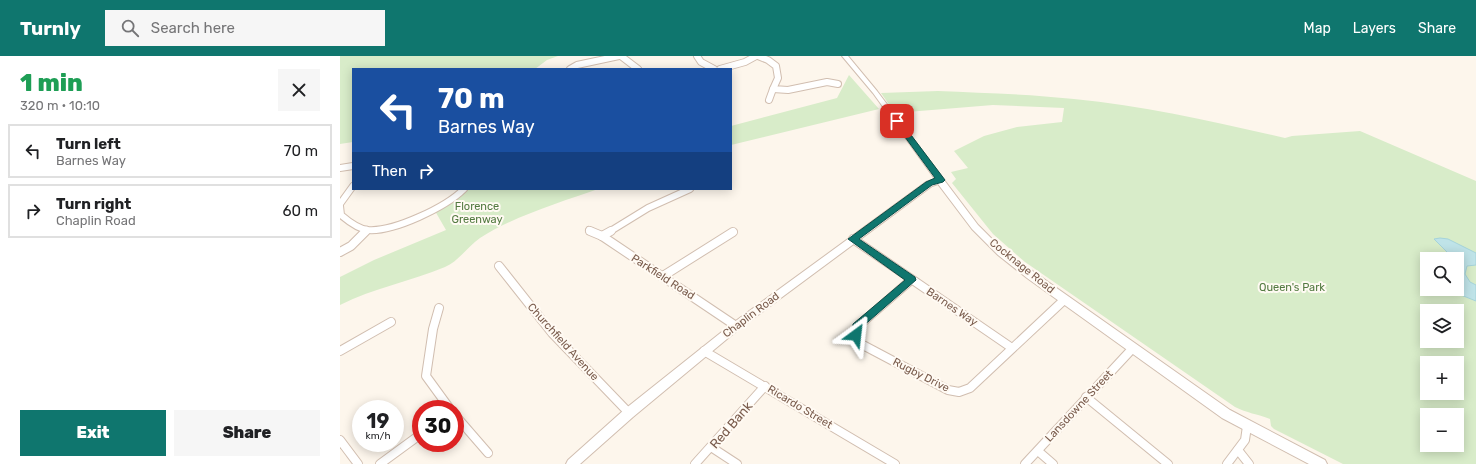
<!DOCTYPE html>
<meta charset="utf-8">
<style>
:root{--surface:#fff;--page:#f6f6f6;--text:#202124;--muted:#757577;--line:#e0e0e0;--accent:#0f766e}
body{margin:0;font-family:Rubik,sans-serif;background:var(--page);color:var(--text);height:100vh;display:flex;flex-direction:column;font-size:15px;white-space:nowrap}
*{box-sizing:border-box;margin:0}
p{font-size:13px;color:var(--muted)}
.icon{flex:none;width:22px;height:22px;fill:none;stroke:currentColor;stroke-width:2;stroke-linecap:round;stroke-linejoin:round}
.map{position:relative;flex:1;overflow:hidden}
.drawer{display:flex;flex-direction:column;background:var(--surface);width:340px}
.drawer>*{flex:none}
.top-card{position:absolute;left:12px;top:12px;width:380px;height:122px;border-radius:0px;box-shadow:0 2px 10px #0003;background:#1a4fa0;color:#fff;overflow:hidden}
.tools{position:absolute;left:1080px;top:196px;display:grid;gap:8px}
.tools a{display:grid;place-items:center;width:44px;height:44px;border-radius:0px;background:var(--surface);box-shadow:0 2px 10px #0003;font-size:20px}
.speed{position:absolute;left:12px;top:344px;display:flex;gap:8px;font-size:20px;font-weight:700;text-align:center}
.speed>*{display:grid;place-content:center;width:52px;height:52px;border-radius:50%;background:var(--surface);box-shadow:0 2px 10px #0003;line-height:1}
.speed small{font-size:10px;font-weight:400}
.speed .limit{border:6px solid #d22;background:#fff;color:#111}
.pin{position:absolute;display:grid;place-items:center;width:34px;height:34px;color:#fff;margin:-17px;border-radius:8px;box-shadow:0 2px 6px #0006}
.me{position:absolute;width:44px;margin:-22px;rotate:30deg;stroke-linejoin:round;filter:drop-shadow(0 0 3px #0008)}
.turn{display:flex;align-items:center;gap:14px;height:84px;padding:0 20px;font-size:18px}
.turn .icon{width:52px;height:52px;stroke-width:2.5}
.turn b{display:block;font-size:28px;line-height:34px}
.then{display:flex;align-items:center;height:38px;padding:0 20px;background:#0003;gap:8px;font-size:15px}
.round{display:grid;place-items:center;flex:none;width:42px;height:42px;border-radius:0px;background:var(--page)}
.summary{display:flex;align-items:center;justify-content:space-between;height:68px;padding:0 20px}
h1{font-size:24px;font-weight:800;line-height:30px;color:#1e9e55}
.primary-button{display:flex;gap:8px;margin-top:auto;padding:8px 20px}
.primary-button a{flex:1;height:46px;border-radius:0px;background:var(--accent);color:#fff;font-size:16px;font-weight:800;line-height:46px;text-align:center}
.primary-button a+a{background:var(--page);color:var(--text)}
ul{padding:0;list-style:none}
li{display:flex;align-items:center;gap:12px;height:54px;margin:0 8px 6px;padding:0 12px;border:2px solid var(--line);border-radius:0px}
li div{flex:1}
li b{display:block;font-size:15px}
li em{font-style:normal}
header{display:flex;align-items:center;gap:24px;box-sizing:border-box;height:56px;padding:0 20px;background:var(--accent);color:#fff}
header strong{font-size:19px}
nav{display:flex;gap:22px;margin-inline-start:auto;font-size:14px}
.search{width:280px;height:36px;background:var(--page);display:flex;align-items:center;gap:10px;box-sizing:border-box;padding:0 14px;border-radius:0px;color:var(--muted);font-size:15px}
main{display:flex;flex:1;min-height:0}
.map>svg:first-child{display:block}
</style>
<header>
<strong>Turnly</strong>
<div class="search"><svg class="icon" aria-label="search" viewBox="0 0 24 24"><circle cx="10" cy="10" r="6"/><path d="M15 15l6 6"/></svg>Search here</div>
<nav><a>Map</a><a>Layers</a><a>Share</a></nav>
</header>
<main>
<section class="drawer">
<div class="summary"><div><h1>1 min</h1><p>320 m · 10:10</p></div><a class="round"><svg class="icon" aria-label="close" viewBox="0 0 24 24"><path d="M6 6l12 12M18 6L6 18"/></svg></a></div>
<ul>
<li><svg class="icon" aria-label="left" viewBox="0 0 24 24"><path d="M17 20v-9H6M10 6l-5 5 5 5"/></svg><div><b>Turn left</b><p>Barnes Way</p></div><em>70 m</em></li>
<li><svg class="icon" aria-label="right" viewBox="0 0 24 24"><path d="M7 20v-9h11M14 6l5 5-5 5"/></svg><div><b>Turn right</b><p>Chaplin Road</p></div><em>60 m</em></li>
</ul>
<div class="primary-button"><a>Exit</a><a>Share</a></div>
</section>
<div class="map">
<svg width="1136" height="408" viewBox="0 0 1136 408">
<rect width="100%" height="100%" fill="#fdf6ec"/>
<!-- green -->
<g fill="#d8ecc9" fill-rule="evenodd">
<path d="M0,0h218l-11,4 -12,9h-182v73l-13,2z"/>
<path d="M509,19l30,34 -148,36v-19l106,-28z"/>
<path d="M598,35c45,2 91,3 136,8 71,7 141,23 211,39l7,-2 68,-5 116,50v283h-133l-69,-35 -3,-3 -1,-7c-13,-5 -23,-6 -35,-12l-210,-145 -32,-28 -41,-51 4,-4 -5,-7 17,-4 -14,-17 30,-15 33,-9 45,-5 2,-14 -71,-3 -98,8 -14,-20zM1087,203h30v30h-30zM1087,255h30v30h-30zM1087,307h30v30h-30zM1087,359h30v30h-30z"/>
<path d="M127,133h131c-37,13 -86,28 -118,49 -12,8 -21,23 -35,29 -34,14 -71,21 -105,38v-28l34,-17 72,-30 -11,-19z"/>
</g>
<!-- water -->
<path fill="#bfe3e8" stroke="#a5d3da" d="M1100,182l8,1 28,14v12l-9,1 -2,8 5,8 6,3v16l-30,-12h11v-30h-7l1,-3 -17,-17z"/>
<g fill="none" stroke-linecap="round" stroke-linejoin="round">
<defs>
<g id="minor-far1">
<path d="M281,0l17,13"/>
<path d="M357,0l4,6 13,7"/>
<path d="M418,0l10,4 8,6 2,12 -5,11 15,1 39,-8 11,2"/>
<path d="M230,13l7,-4 42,-9"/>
<path d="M380,13l25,-7 11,-6"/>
<path d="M429,44l4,-11"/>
<path d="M0,112l13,-2"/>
<path d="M0,148l13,-18"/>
<path d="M0,150l1,9c7,6 17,14 27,15 26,2 78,-23 96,-41"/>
<path d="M249,174l4,2"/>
<path d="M25,176l2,-2"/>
<path d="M269,176l39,-24 42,-19"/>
</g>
<g id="minor">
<path d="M250,175l12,5 134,90"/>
<path d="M262,180l9,-5"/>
<path d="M513,183l159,109"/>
<path d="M0,196l11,-6 15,-15"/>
<path d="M159,210l53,67 77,80"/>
<path d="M323,220l70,-44"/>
<path d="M571,224l-54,47 -1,8 5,9 87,46 11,2 11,-4 94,-88"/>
<path d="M99,252l-6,21 -7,47 24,33"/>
<path d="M0,295l51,-29"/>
<path d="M364,295l191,113"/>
<path d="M746,341l82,67"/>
<path d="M115,359l33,38"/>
<path d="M0,384l18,24"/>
<path d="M371,391l26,17"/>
<path d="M898,394l11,14"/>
<path d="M698,395l15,13"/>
<path d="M40,408l41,-30"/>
<path d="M355,408l70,-78"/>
<path d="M685,408l107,-115"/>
<path d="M887,408l18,-24 2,-14"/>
</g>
<path id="tertiary" d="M502,0h6l29,35 101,134 26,26 226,159 95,50 2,4h-18l-87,-46 -195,-140 -29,-23 -26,-26 -34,-45 -6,2 -193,143 -106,88 -53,47h-14l2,-4 57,-51 108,-86 193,-141 9,-3 -62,-86z"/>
</defs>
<!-- minor-far1 casing -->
<use href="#minor-far1" stroke="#d1beb0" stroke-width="8"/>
<!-- minor casing -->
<use href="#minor" stroke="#d1beb0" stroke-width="10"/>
<!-- tertiary casing -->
<use href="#tertiary" stroke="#d1beb0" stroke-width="2"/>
<!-- minor-far1 -->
<use href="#minor-far1" stroke="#fff" stroke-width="6"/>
<!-- minor -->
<use href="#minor" stroke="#fff" stroke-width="8"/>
<!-- tertiary -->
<use href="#tertiary" fill="#fff" fill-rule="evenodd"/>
</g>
<!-- route -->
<path fill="#0f766e" stroke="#0a4d48" d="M554,63h5l46,61 -2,2 -11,3 -73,54 56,38 1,3 -55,48 -2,10 -3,2 -4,-2 -1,-3 2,-11 52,-44 -57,-41 78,-57 9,-4 -41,-56z"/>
<g text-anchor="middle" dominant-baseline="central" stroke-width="4" stroke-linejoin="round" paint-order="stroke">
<!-- park labels -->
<g font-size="11" fill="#537a41" stroke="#fffaf3">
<text x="137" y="150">Florence<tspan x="137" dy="13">Greenway</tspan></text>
<text x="952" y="231">Queen's Park</text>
</g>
<!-- street labels -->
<g font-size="11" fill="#7a5c4d" stroke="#fffaf3">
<text transform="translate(682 210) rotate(39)">Cocknage Road</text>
<text transform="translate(323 221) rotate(33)">Parkfield Road</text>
<text transform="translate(612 251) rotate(34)">Barnes Way</text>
<text transform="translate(411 259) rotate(-37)">Chaplin Road</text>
<text transform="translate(223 286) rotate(48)">Churchfield Avenue</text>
<text transform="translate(581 319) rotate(27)">Rugby Drive</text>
<text transform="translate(739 350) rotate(-47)">Lansdowne Street</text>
<text transform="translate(460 351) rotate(31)">Ricardo Street</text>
</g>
<!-- near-street labels -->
<g font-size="13" fill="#7a5c4d" stroke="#fffaf3">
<text transform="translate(391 369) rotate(-49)">Red Bank</text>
</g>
</g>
</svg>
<div class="tools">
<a><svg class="icon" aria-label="search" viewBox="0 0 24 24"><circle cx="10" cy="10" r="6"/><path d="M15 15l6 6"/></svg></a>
<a><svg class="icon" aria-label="layers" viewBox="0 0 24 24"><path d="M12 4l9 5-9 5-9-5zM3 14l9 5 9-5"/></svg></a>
<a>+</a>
<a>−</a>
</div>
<div class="speed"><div>19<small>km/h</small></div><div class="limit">30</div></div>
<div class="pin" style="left:557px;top:65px;background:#d93025"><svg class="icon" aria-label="arrive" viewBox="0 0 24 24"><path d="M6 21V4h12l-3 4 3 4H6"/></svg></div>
<svg class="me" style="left:516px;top:279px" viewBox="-20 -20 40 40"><path d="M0-17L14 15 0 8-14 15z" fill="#0f766e" stroke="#fff" stroke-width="4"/></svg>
<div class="top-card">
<div class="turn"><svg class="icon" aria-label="left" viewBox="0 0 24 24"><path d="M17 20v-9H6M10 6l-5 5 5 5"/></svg><div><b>70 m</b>Barnes Way</div></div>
<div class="then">Then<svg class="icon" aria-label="right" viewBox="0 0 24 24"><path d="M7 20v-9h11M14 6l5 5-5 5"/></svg></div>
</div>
</div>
</main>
